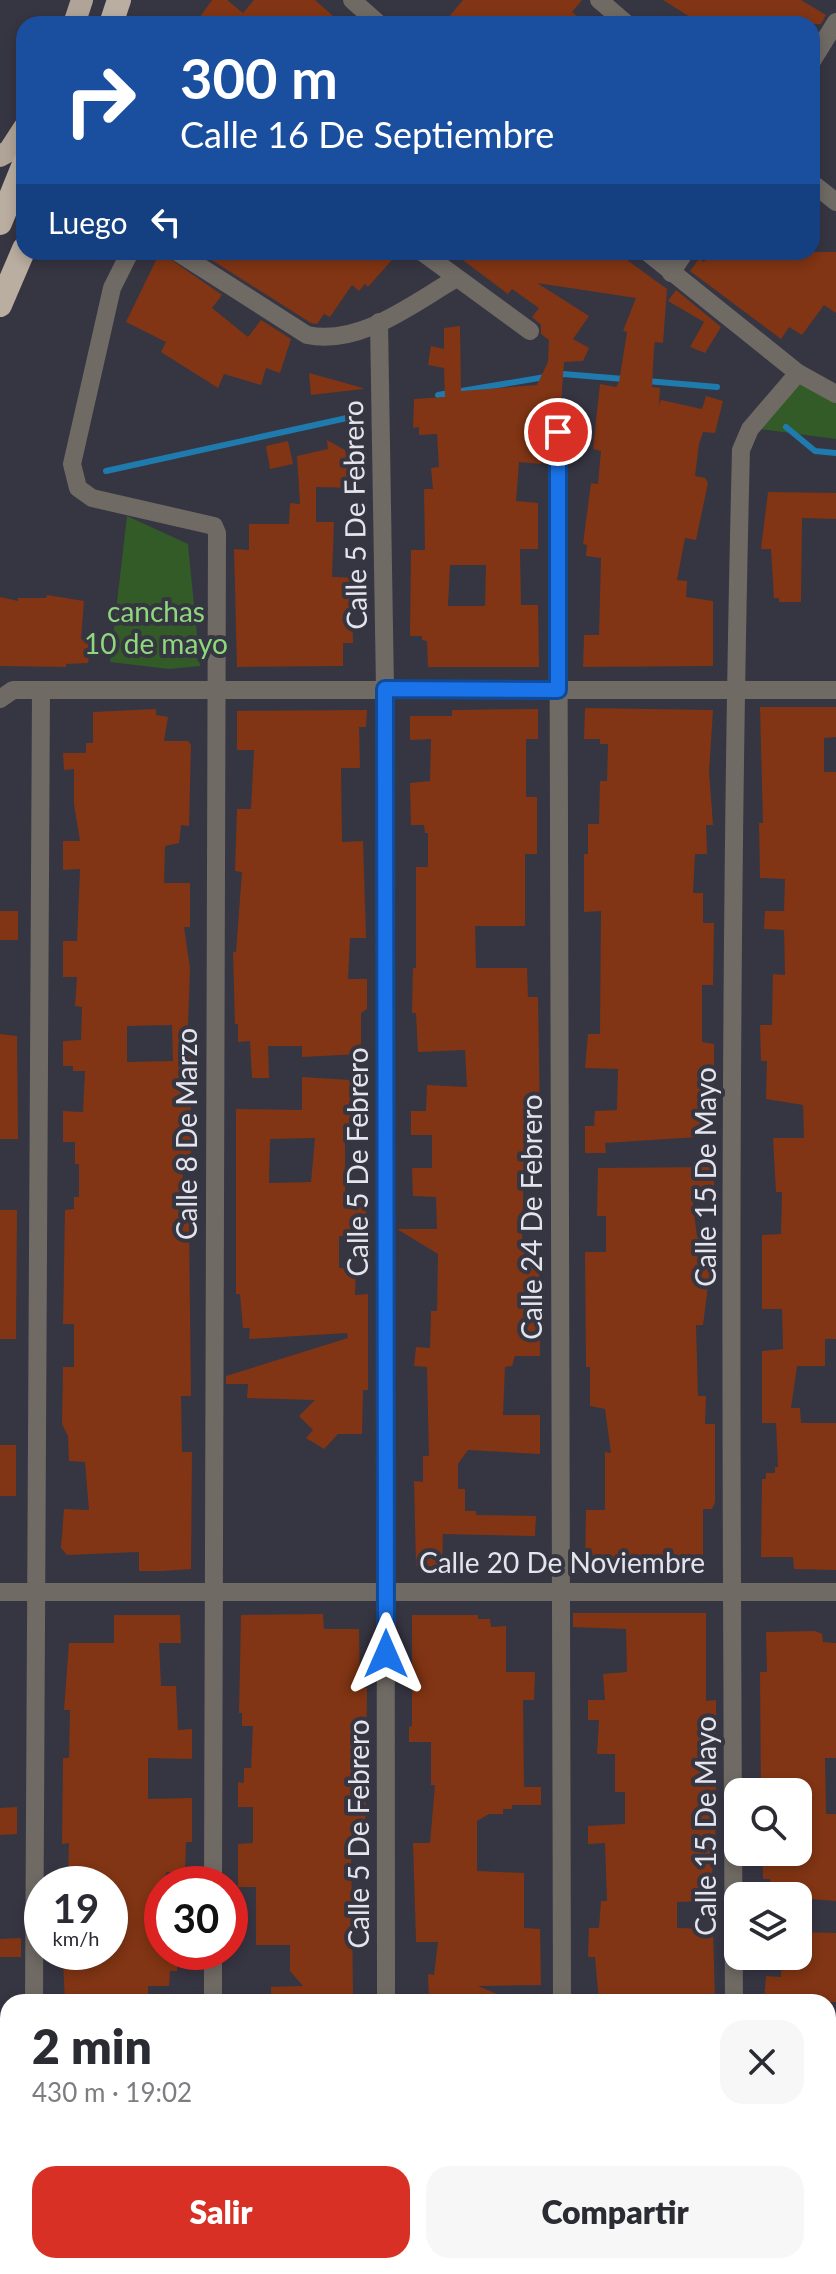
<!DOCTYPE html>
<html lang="es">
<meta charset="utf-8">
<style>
:root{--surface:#fff;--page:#f7f7f7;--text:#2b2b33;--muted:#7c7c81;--accent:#d93025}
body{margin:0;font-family:Lato,sans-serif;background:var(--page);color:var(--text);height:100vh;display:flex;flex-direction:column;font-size:30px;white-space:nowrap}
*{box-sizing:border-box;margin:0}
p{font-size:26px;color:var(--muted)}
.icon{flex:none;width:44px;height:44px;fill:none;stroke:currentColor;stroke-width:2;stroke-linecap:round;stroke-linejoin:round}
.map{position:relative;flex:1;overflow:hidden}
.sheet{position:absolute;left:0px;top:1994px;width:836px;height:280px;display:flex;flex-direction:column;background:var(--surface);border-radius:24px 24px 0 0;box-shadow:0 4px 12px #0003}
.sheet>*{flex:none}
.hud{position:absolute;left:16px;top:16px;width:804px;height:244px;border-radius:24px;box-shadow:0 4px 12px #0003;background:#1a4fa0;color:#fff;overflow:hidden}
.tools{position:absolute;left:724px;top:1778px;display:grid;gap:16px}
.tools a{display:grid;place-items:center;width:88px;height:88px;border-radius:16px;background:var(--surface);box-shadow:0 4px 12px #0003;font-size:40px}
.speed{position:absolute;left:24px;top:1866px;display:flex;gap:16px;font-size:40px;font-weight:700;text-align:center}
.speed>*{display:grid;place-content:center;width:104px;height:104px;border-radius:50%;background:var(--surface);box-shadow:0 4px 12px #0003;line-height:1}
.speed small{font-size:20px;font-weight:400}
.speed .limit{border:12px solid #d22;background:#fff;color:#111}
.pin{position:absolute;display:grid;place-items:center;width:68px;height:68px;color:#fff;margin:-34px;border:4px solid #fff;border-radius:50%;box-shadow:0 2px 8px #0007}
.me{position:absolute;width:88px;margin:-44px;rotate:0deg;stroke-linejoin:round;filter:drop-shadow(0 0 6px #0008)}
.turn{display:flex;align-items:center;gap:28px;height:168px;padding:0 32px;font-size:36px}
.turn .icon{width:104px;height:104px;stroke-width:2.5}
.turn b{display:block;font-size:56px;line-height:68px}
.then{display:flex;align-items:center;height:76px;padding:0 32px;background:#0003;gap:16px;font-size:30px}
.round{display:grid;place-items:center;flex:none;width:84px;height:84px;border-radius:24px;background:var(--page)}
.summary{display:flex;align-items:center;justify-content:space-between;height:136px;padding:0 32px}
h1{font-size:48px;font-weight:800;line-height:60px}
.button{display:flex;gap:16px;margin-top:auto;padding:16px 32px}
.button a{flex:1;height:92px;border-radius:24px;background:var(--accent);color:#fff;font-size:32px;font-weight:800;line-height:92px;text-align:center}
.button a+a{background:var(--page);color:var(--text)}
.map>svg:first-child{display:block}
</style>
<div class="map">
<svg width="836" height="2274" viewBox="0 0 836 2274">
<rect width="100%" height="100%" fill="#363542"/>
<!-- green -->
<g fill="#325b27">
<path d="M792,375l44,24v40l-90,-12z"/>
<path d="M127,516l61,28 12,122 -31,3 -59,-7z"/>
</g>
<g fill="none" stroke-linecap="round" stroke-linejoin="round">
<!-- stream -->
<g stroke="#1f7bae" stroke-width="6">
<path d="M647,381l70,6"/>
<path d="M438,395l125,-21 61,5"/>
<path d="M786,427l29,24 21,2"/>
<path d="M106,471l250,-55"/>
</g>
</g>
<!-- building -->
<g fill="#813514" fill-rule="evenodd">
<path d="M212,0h15l16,13 11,-13h61l27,24h-147z"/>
<path d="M463,0h119l-10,12 15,12h-144z"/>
<path d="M663,0h138l25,15 -5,9h-120z"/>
<path d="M160,252l62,43 -10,13 36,29 13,-17 30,19 -11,34 -14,-5 -5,17 -37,-11 -6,14 -57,-36 5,-10 -40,-20z"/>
<path d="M199,252h200l-31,35 -3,-3 -6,7 -7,-6 -22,32 -6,-3 -7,10 -6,-1z"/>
<path d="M452,252h164l51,37 -4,54 -8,-1 -1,6 -2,39 8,1 -1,17 2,-5 41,9 4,-13 17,5 -8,32 -12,-1 -4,12 -4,32 10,2 3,5 -12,57 -11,-2 -8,42 10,1 -1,16 27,4v65l-130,1 1,-32h15l2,-77 -15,-2 1,-11 -4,-1 8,-61 7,1 3,-33 -8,-2 7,-65 16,3 3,-5 8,-50 -4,-1 13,-33 -99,-15 52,33 -16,23 16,9 -6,13 -19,1 -4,56 -14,-1 -5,47 -22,-2 -3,39 22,2v46h-18l1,56h17l1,62h-111l-1,-26 -5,-1v-4h-12l1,-86h14l-1,-61h9l-2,-21 8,-1 -2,-33 -18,1v-8l-6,1 1,-29 31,-2 -1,-29 -16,-3 3,-19 13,3v-21l16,-2 1,65 76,-6 11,-23 1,-22 -8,-6v-9l-9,-8 7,-9 -27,-19 -4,5zM450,565h36l-1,41h-37z"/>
<path d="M711,252h125v61l-12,-8 -22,30 -13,-8 -8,12 -91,-68 9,-12 5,3z"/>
<path d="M676,290l45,37 -16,26 -15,-6 14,-25 -36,-21z"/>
<path d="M309,373l54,15v1l-52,6z"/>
<path d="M327,440l18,10 2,9 11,1 -1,28 -41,-1v35h18l-2,55 31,1v29h-11l1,36h-10v23l-106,1 -3,-118 15,1v-26h40l1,-21 10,1 -3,-48 31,-7z"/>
<path d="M288,441l5,23 -23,5 -4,-23z"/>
<path d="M768,492l68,1v26l-34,-1 -1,84h-22v-4h-5l-3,-49h-10z"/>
<path d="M47,595l37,6 -3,38 10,2 -3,22 -22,1v3l-66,-1v-69l18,4v-3h28z"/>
<path d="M760,707h76v30l-12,1v34h12v567h-11v27h-28l-6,42h9l1,15h35v147l-42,-1 -1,-12h-32l1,-78h4v-6h9v-6h3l-2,-44h-14v-72l21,-2 -1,-40h-20v-74l19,-1 1,-42h-6l-3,-54h31l-1,-33 -37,-6 1,-38h-6l-1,-36h12l1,-51 12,1 -1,-45 -20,-1 1,-18h19l1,-32 -25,-1 -1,-55h4z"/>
<path d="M585,708l128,2 -4,62 4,53h-7l1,29h-12l-2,39h10v30h11l-1,62h-11v57l12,2v92l-109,7 1,10h-21v-27h9l1,-15 22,-1 1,-41 -33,-1 3,-34h12l1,-123 -17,1v-58h4v-30h11l1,-43h7l1,-37h-8v-5h-16z"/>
<path d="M156,709v6l12,2 -4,24h24l3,4 -2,81 -8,-1 -2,18 -14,3 -1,37h26v44h-6l6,41 -3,85h4v114l-8,-1 -1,33 5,1 2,27 2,169h-10l1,56h10l-1,117 -28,2h-24v-19l-72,3 -6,-7 3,-39 25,1 -4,-48 -16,-1 -1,-25 -6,-12 1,-57h11v-43h-11l2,-114 9,-1v-12h5v-33h-4v-22h-12v-31l20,1 2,-41h-12v-5h-10v-25l18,-1 1,-33 -7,-1 2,-29h-14v-36h14l3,-72 -17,1v-29h17l-6,-37v-35l-10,1 -1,-17h23v-10h7v-31zM172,1025l1,36 -46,1v-36z"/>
<path d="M538,709v30h-12v58h11v57h-12v72h-50l1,42h51l1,29h10l2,128h-15l-3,115h17l1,116h-25l-3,10 -7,1 -2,48h37v39l-72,-4 -10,14v25h7v22h11v4l60,1 -1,20 -92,-2 -1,33 -26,-1 -2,-85 9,1v-26h6l-2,-89 -13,-1 2,-19 14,1 1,-37h6l1,-57 -41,-25h40l-1,-32 -23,-1 -1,-28h20v-33h-21v-24h15l1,-26 40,2 -2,-37 -47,2 -2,-39h-4l1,-45h3v-101h12v-34h-3l-1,-8h-13l-1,-42 20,-2 1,-42 -21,1v-24h42v-6z"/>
<path d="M367,710l-1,17h-7l1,41h-19l1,74 21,-1 3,97h-16l-2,41h19v30l-6,4v41l-59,3v-11h-34l1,32h-17l-2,-37 -12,1v-18h-3l-2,-72h3l6,-80 -7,-1 2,-62h14l3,-59h-17v-39z"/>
<rect x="0" y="911" width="18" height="29"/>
<path d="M0,1034l17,2 1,103h-18z"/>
<path d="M302,1077l64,4v27h-5l-4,15 -7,5 -1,10h-4v71l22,-14 -1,41h-27v32h17l-1,27 13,-1v96h-5l-1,44h-24l-14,15 -18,-11 7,-8 -14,-14 16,-16 -68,-2 1,-14h-22v-8l122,-38 -1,-5 -98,6 1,-11h-7l-3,-34h-4v-185l66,1zM315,1138l-4,44 -42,1 1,-44z"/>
<path d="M714,1167v29h-22l5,41 9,-1v18h6l-9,71h-7l2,71h8l-1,28h10v78l-3,7h-9v51h-54v11l-64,-1 1,-60h19v-58l6,1 -6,-44 -15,-3v-39h-4l-1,-115h21v-36h-9l1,-48z"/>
<path d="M0,1210h17l-1,129h-16z"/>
<rect x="0" y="1445" width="16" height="51"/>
<path d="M573,1613h133v88l10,-1v125l-6,76 -33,1v26l36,1 2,73h-116l-4,-45h-7l1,-29h10l2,-27h6l-2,-58 -17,1v-18l37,-2v-32h-10v-38h-18l2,-34h-11v-20h17l-2,-26 24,-2 -1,-43 -53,-2z"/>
<path d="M323,1614l1,15h35l1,59h7l-2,155h-14l2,151h-8l1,8h-75v-15l32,-1 -13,-15v-26h-34v-58h-18v-43l15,-1v-36h-15v-25l6,1v-15h7l2,-42h-11v-13h-3l2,-98z"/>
<path d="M114,1615h66l1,28h-22l2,43h15l2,44 14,-1v30l-44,-1v41l44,-1v44h-6l-1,30h-19l-4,29h-4l4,51h16l-1,19h-7l-1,15h-21v16h-83l-2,-40h12v-10h35v-68h-12v-6h-30l1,-35 -7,1 1,-86h6l1,-48h-6l5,-67h45z"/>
<path d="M412,1615h66v4h12l1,8 15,-1v46h29l-1,28h-11l1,87h17v18h-29v4h-9v5h-14l-12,7v50l47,2v55l16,1 1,56 -63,1 39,16h-88l-1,-28 6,1 4,-33h-22l-3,-99h17l5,-58h-4v-43h-22v-15l3,-1z"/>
<path d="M815,1631l7,3 1,8 13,1v115h-11l1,56h10v87l-64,-5 -2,-17h-7v-27h35v-60h-37l-1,-120h7l-1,-40z"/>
<path d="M17,1807v27l-17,1v-27z"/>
<path d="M798,1932l38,1v69h-72l2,-26 15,1v-12l17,1z"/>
<path d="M21,1938v19h-21v-18z"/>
</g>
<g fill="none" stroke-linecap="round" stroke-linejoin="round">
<!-- minor -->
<g stroke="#6f6a64" stroke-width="18">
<path d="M352,0l27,24"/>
<path d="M599,0l28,24"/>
<path d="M812,61l24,-39"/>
<path d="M812,183l24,19"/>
<path d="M130,252l-18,36 -40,176 6,24 14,10 122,28 3,7 -4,1351"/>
<path d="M177,252l130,83c53,11 105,-31 148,-56"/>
<path d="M422,252l108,79"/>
<path d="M647,252l151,121 38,21"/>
<path d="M671,273l14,-21"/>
<path d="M379,322l6,367 1,1313"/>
<path d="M558,432l4,1570"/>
<path d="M0,699l13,-9h823"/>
<path d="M0,1592h836"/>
<path d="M34,2002l7,-1312"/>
<path d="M213,2002v-50"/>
<path d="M734,2002c-3,-517 -6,-1035 7,-1552l9,-21 48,-56"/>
<path d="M386,2266v8"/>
<path d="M563,2266v8"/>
<path d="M736,2266v8"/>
<path d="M32,2274v-8"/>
<path d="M213,2274v-8"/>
</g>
<!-- trunk -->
<g stroke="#b0a498" stroke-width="22">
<path d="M74,24l8,-24"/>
<path d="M0,156l9,-5 15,-23"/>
</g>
<!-- motorway -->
<g stroke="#baaea1" stroke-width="24">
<path d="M111,24l8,-24"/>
<path d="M0,223l24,-59"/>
<path d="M0,305l24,-56"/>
</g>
</g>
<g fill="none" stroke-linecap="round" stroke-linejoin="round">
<defs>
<path id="route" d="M386,1654l-1,-965 173,1v-258"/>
</defs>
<!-- route casing -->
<use href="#route" stroke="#114b97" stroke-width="20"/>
<!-- route -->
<use href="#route" stroke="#1a73e8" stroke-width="14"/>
</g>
<g text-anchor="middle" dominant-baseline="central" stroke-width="8" stroke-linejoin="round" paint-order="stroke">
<!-- street labels -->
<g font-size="28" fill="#e4e4ec" stroke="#363542">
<text transform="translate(354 515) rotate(-91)">Calle 5 De Febrero</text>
<text transform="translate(186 1134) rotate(-90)">Calle 8 De Marzo</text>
<text transform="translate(357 1162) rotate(-90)">Calle 5 De Febrero</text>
<text transform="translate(705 1177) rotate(-90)">Calle 15 De Mayo</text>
<text transform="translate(531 1217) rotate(-90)">Calle 24 De Febrero</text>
<text x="562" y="1562">Calle 20 De Noviembre</text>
<text transform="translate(705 1826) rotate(-90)">Calle 15 De Mayo</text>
<text transform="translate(358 1834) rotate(-90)">Calle 5 De Febrero</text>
</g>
<!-- park labels -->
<g font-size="28" fill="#8ed87c" stroke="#363542">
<text x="156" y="611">canchas<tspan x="156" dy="32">10 de mayo</tspan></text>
</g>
</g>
</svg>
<div class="tools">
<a><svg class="icon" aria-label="search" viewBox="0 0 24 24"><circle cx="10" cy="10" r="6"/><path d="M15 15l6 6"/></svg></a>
<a><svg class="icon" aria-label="layers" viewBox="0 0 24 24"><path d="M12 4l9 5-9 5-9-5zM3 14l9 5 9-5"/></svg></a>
</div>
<div class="speed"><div>19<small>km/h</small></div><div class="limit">30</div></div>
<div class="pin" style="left:558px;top:432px;background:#d93025"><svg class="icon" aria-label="arrive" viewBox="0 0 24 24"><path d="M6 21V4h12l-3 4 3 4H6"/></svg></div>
<svg class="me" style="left:386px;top:1654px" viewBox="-20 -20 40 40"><path d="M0-17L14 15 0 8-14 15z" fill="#1a73e8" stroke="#fff" stroke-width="4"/></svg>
<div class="hud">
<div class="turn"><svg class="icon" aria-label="right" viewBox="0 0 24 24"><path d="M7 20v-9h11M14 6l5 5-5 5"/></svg><div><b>300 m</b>Calle 16 De Septiembre</div></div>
<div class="then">Luego<svg class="icon" aria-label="left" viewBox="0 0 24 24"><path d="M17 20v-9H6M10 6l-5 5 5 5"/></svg></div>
</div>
<section class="sheet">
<div class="summary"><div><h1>2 min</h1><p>430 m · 19:02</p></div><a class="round"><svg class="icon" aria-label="close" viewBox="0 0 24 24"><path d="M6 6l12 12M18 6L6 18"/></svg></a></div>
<div class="button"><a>Salir</a><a>Compartir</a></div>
</section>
</div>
